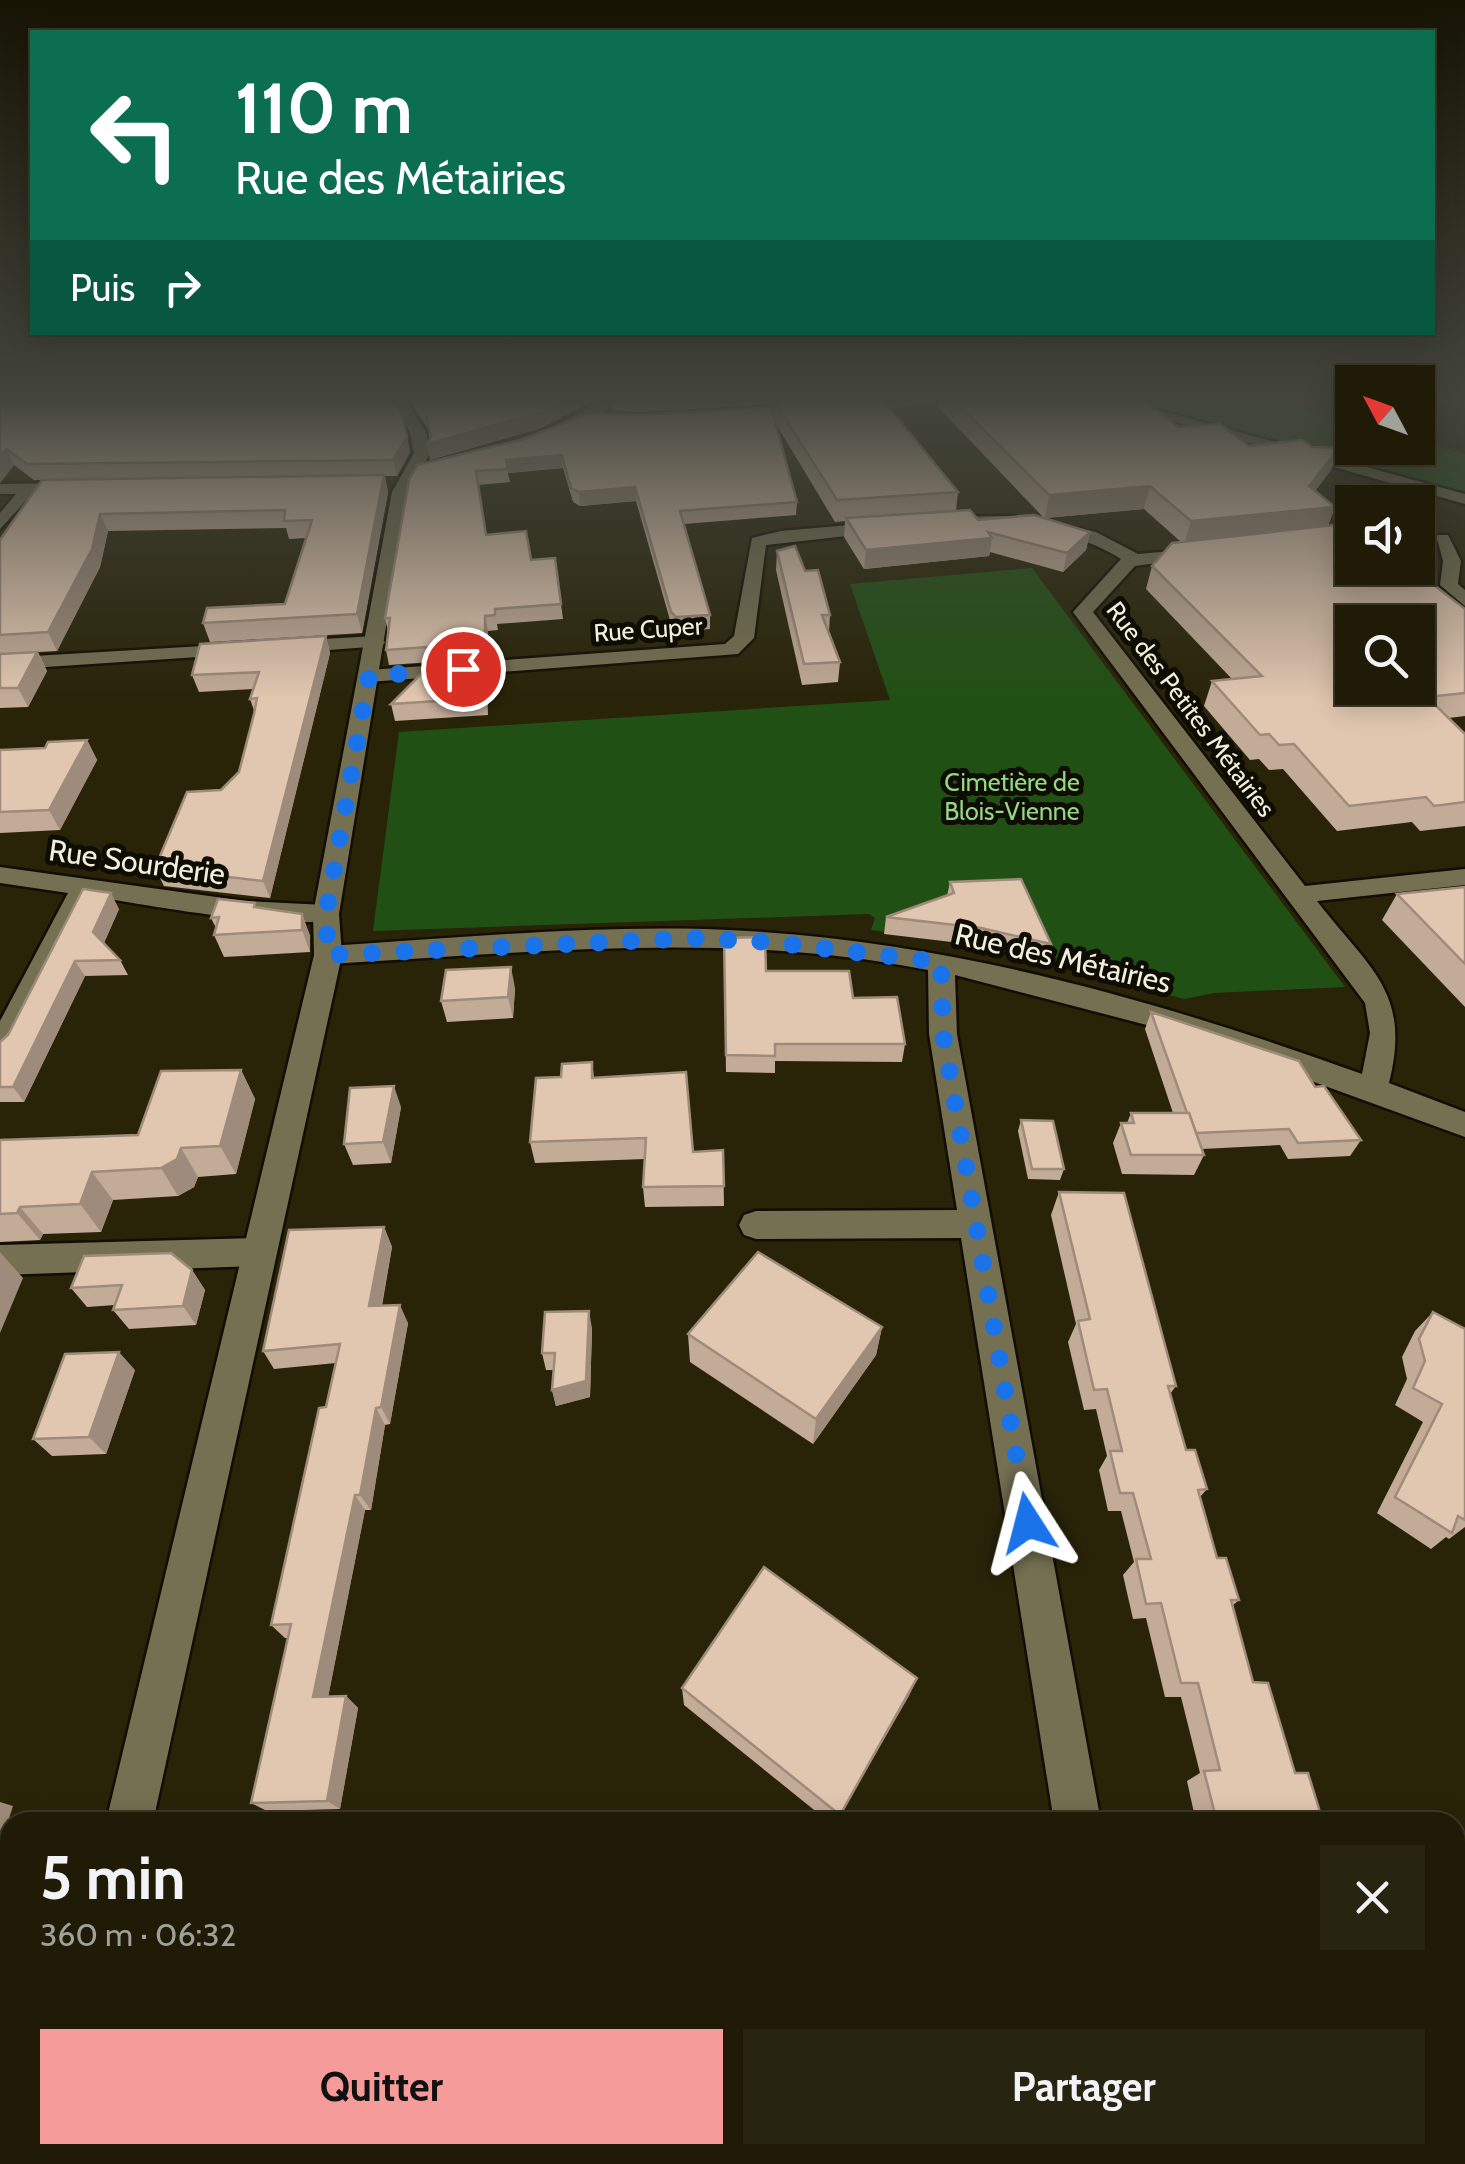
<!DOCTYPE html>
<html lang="fr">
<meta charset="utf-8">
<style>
:root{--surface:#1f1b06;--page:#272410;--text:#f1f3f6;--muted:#a1a19b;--line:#3c3928;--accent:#f59b99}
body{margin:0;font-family:Cabin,sans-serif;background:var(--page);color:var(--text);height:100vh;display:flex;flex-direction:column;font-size:38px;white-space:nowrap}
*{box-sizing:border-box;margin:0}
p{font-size:32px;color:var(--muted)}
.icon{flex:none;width:55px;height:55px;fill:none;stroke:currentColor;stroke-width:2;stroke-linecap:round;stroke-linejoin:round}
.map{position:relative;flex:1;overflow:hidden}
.drawer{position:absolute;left:0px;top:1812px;width:1465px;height:352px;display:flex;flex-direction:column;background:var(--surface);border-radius:30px 30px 0 0;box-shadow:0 5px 25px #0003,0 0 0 2px var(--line)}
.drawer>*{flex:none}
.top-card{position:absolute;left:30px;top:30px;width:1405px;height:305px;border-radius:0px;box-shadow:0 5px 25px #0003,0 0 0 2px var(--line);background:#0b6e4f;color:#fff;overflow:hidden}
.needle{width:65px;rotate:311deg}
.tools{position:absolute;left:1335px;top:365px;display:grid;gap:20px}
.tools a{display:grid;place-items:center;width:100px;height:100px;border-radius:0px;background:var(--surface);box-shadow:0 5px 25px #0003,0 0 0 2px var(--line);font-size:50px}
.pin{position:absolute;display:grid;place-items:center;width:85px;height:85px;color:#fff;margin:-42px;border:5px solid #fff;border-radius:50%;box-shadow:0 2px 10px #0007}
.me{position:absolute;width:110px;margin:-55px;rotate:351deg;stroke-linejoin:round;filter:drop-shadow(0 0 8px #0008)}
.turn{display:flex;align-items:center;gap:35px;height:210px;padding:0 40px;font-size:45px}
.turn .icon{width:130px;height:130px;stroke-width:2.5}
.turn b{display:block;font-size:70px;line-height:85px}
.then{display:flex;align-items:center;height:95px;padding:0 40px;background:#0003;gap:20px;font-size:38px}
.round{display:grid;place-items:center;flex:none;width:105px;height:105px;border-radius:0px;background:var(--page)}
.head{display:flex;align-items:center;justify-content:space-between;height:170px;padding:0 40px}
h1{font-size:60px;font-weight:700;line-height:75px}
.button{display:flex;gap:20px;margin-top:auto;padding:20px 40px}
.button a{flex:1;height:115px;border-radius:0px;background:var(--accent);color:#111;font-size:40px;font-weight:700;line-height:115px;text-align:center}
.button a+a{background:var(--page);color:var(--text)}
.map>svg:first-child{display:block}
</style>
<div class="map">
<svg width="1465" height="2164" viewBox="0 0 1465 2164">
<rect width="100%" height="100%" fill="#292408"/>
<!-- green -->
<g fill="#215014">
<path d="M1117,398h141l94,26v24h66v-7l47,13v39z"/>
<path d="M1032,568l313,419 -131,6 -30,6 -140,-39 -86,-19 -87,-11 4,-12 -6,-4 -496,17 26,-199 491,-32 -40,-116z"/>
</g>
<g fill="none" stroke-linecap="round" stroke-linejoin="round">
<defs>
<g id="street">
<path d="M605,398h16l-23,19 -41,16 -7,-4z"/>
<path d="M912,398h77l-7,4 -251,16 -7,-4 7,-4z"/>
<path d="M1090,398h24l351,96v10z"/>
<path d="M77,483l6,2v6l-50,2 -33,36v-16l16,-19h-16v-10z"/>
<path d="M1012,516l84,16 42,22 68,-6v8l-6,1 -65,9 -42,46 212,274 160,-17v16l-148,16c52,68 95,90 72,182l76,29v25l-280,-102 -230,-60 2,59 144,788h-47l-93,-584 -205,1 -12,-4 -5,-10 5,-10 12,-4 201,-1 -28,-176 -1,-64c-198,-40 -401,-17 -600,-6l-14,-9 14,-9c133,-8 268,-22 401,-16 219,10 428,70 633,144l8,-41 -5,-30 -292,-391 48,-53c-55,-35 -122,-36 -185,-32l-9,-5 9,-5z"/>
<path d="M885,522l9,5 -3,4 -125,14 -12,93 -16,16 -369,28 -10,-6 10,-6 356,-26 9,-8 18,-98 29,-7z"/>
<path d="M1436,535h12l13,26 -3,23 7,6v16l-25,-21 3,-24z"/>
<path d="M375,636l10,6 -3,4 -94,7 -10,-6 10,-6z"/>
<path d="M237,644l10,6 -3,4 -244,16v-12z"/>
<path d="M0,867l245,34 81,4 13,9c-17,24 -211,-12 -247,-18l-77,153 -5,8 -10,3v-39l68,-128 -68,-10z"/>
<path d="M258,1238l12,4 5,10 -5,10 -12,4 -258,9v-30z"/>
<path d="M1107,2155h54l1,9h-54z"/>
</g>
<g id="secondary">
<path d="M389,398h14l23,34 4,21 -22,39 -69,422 3,41 -189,867h-47l208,-867 -1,-41 79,-422 22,-39 -4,-21z"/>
<path d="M27,2155h54l-2,9h-54z"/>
</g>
</defs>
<!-- street casing -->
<use href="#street" stroke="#120d00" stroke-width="5"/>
<!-- secondary casing -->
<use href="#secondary" stroke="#120d00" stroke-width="5"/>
<!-- street -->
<use href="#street" fill="#757052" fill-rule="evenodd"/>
<!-- secondary -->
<use href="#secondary" fill="#757052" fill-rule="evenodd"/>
</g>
<!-- wall -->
<g fill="#c2ab97">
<path d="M0,398l403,20 7,34 -13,24h-12l3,16 -26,141 -152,9 -7,-19 82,-19 21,-66 -17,1 -3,-11 -178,3 -8,36 -43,84 -19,1 9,19 -19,36 -28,1v-168l111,-61 -77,1 -20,-15 -14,18z"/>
<path d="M408,398h190l-57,30 -111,32 -1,-30z"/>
<path d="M611,398h270l77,94 -2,18 22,10 66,-2 -105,-110 2,-10h199l38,29 71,19 90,2 -8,22 -16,21 20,16 -7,19 137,83v107l-16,2 16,16v92l-45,5 -8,-9 -75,9 -54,-62 -14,1 -10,-11 -9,1 -46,-54 8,-25 20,-2 -86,-90 6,-23 29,-24 -37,-33 -99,9 45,14 -4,18 -23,22 -73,-20 -1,4 -125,13 -20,-32 1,-16 -10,1 -59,-98 21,78 -1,13 -112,9 26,91v14l-33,3 -5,-5 -36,-126 -56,5 -7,-4 -10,-34 -55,5 2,9 -32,3 8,50 45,25 24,-2 8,61 -66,5 1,6 -10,1v27l-99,7 -3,-15 2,-19 -3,-13 24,-138 232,-65 132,-1v-10l-132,8 -29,-1z"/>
<path d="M777,551l28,20 25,44 -1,17 11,30 -2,20 -36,3 -26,-115z"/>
<path d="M326,636l4,17 -60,245 -106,-12 -9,-18 66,-78 18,-18 16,-59 -5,-14 3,-10 -54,3 -7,-17z"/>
<path d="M488,677v38l-93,6 -4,-17z"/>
<path d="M87,740l10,20 -37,70 -60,3v-83l45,-2z"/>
<path d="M950,882l101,62 -5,17 -69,-16 -93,-11 2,-17 61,-21z"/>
<path d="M1465,887v120l-83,-87 15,-26z"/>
<path d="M257,908l45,6 8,22v16l-86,5 -10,-22 2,-7 -5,-10z"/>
<path d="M119,909l-15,34 16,17 8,15 -43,1 -61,126h-24v-60z"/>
<path d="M724,938l42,33 87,27 52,46 -3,18 -127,-1v12l-49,-1z"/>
<path d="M515,988l-2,30 -66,4 -6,-21z"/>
<path d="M1151,1012l164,75 46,53 -11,16 -62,3 -8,-14 -78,4 2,6 -10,20 -72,-1 -9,-31 8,-20h6l4,-10h42l-28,-84z"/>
<path d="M592,1062l2,16 99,74 30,-2 1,56 -79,1 -2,-20 2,-28 -110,4 -5,-21 31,-65z"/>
<path d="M241,1070l14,29 -19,75 -38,3 -4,10 -16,9 -65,4 -12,32 -58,2 -3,6 -40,2v-102l138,-5z"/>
<path d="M401,1107l-10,56 -38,2 -9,-21z"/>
<path d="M1021,1120l43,49 -4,11 -32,-1 -10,-48z"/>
<path d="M1059,1192l117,194 -6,8 16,56 21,39 -7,8 17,61 22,42 -7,6 21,76 42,91 28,49h-127l-9,-41 13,-8 -19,-76h-16l-19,-79 -13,1 -10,-44 11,-13 -13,-51h-13l-9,-41 8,-14 -11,-47 -12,1 -16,-68 8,-18 -25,-109z"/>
<path d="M384,1227l8,20 -10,59 26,17 -18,101 -5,1 -14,85h-6l-37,187 18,-1 12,12 -18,101 -73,2 -16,-8 37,-165h-3l-14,-13 65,-262 -62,6 -11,-18z"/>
<path d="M192,1270l13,20 -9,35 -67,4 -16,-19 2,-5 -28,2 -16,-19z"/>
<path d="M1433,1312l32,17v198l-16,12 -3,-2 -15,12 -54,-36 46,-91 -28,-17 12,-26 -5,-22 13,-26z"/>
<path d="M882,1327l-6,28 -63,89 -123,-82 -2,-28z"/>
<path d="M592,1328l-2,69 -34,9 -4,-16 2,-20h-8l-4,-17z"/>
<path d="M135,1370l-29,84 -54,2 -19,-17z"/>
<path d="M917,1678l-80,144h-8l-145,-117 -2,-17z"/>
<path d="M1258,2155h146l3,9h-147z"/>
</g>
<!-- shaded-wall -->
<g fill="#9e8b7b">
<path d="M568,398h30l-57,30 -111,32 -3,-16z"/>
<path d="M407,437l3,15 -13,24 -4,-16z"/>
<path d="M1339,448l-8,22 -30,39 8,-23z"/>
<path d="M6,449l8,16 -14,18v-26z"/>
<path d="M562,455l1,13 -55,5 -2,-13z"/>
<path d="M384,475l4,17 -26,141 -5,-19z"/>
<path d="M1150,486l-6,23 -99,9 4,-23z"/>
<path d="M635,487l1,14 -56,5 -1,-14z"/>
<path d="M1335,507l-9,23 -142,14 7,-23z"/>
<path d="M100,514l8,17 -8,36 -43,84 -9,-19z"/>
<path d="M1090,532l-4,18 -23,22 4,-19z"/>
<path d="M992,538l-3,18 -125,13 2,-19z"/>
<path d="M485,616l3,15v27l-3,-15z"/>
<path d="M326,636l4,17 -60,245 -7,-17z"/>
<path d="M37,652l10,19 -19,36 -10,-19z"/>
<path d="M485,660l3,17v38l-3,-17z"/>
<path d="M87,740l10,20 -37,70 -11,-20z"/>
<path d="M111,893l8,16 -17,38 -9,-15z"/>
<path d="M302,914l8,22v16l-8,-22z"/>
<path d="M75,961l10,15 -61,126 -11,-15z"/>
<path d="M511,967l4,21 -2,30 -5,-21z"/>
<path d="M241,1070l14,29 -19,75 -16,-28z"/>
<path d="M394,1086l7,21 -10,56 -8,-21z"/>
<path d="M181,1148l17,29 -4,10 -16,9 -17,-28z"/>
<path d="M92,1172l21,28 -12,32 -21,-28z"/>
<path d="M20,1207l23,27 -3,6 -23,-27z"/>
<path d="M384,1227l8,20 -14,78 -9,-19z"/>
<path d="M0,1252l23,26 -23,55z"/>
<path d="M192,1270l13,20 -9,35 -13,-19z"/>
<path d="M400,1305l8,18 -18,101 -9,-17z"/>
<path d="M589,1311l3,17 -2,69 -34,9 -4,-16z"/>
<path d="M882,1327l-6,28 -63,89 3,-25z"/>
<path d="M119,1352l16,18 -29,84 -17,-17z"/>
<path d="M376,1408l9,17 -14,85 -11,-15z"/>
<path d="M355,1495l10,15 -39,198 -13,-11z"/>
<path d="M917,1678l-8,18 -73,126 4,-7z"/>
<path d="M346,1696l12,12 -18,101 -13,-8z"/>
<path d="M0,1802l13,4 -13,41z"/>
<path d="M376,2155h25l8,9h-25z"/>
</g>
<!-- building -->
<g fill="#e2c7b0" stroke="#9e8b7b" stroke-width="2.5" fill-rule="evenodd">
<path d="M0,398h391l12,20 4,19 -14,23 -366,4 -21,-15 -6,8z"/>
<path d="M415,398h153l-29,15 -112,31 4,-7 -5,-23z"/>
<path d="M791,398h90l77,94 -121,8 -64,-101z"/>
<path d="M952,398h188l38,29 42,-3 29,22 53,-6 10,7 27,1 -30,38 26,21 -144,14 -41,-35 -101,9z"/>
<path d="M771,407l26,95 -117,9 30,104 -34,2 -5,-5 -36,-125 -56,5 -8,-4 -9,-33 -56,5 2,9 -32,2 10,64 40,-4 5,29 24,-2 6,46 -66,5v6l-10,1v27l-99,7 4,-32h-5l24,-138 8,-15 106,-26 66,-26 52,2z"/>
<path d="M384,475l-27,139 -154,9 4,-15 78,-4 27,-84 -28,1 1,-11 -185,4 -8,35 -44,83 -48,3v-95l42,-60z"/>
<path d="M970,510l8,10 56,-5 56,17 -23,21 -79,-21 4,6 -126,12 -20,-32z"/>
<path d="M1352,523v45h60l53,41v84l-38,4 38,37v68l-31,4 -8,-9 -77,9 -55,-62 -15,1 -10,-11 -9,1 -48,-54 50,-5 -110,-110 20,-23zM1352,622h66v66h-66z"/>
<path d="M795,546l10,25 13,-1 12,45h-8l18,47 -36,2 -27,-113z"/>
<path d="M326,636l-63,245 -108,-13 32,-76 34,-2 18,-18 15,-58 3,-16 -7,1 9,-27 -67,3 8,-31z"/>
<path d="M37,652l-19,36h-18v-34z"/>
<path d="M485,660v38l-94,6 40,-40z"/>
<path d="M87,740l-38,70 -49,2v-62l45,-2 3,-6z"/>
<path d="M1021,879l30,65 -70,-16 -95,-11 68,-24 -4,-11z"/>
<path d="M1465,887v77l-68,-70z"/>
<path d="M83,889l28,4 -18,39 27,28 -45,1 -62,126h-13v-45l8,-7z"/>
<path d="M218,899l37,4 -1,4 48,7v16l-88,5 5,-18 -8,1z"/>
<path d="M765,937l1,34h83l4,27 44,-1 8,47h-130v12l-49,-1 -2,-117z"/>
<path d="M511,967l-3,30 -67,4 5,-31z"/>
<path d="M1151,1012l148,49 16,26 9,-1 37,54 -63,3 -9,-14 -93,4 -7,-20h-2z"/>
<path d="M592,1062v16l94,-6 7,80 30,-2 1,36 -81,1 3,-49 -116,4 6,-64 25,-1 1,-13z"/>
<path d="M241,1070l-21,76 -39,2 -4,11 -16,9 -69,4 -12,32 -60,3 -3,6 -17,1v-74l138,-5 23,-64z"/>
<path d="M394,1086l-11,56 -39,2 6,-56z"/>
<path d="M1131,1113h58l15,42h-73l-10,-32h13z"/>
<path d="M1021,1120l32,1 11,48h-32z"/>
<path d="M1059,1192l65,1 52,193h-8l18,64h9l12,39 -9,1 19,68h9l13,42h-8l22,82 15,1 27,90h13l15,49h-106l-13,-51 16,-1 -22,-87h-17l-20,-80 -15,1 -10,-45h15l-18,-66h-13l-10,-42h12l-15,-62 -13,1 -16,-69 12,-2z"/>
<path d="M384,1227l-15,79 31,-1 -19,102 -5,1 -16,87h-5l-42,202 33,-1 -19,105 -76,2 40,-179 -20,1 48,-217 7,-1 14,-63 -77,7 26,-121z"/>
<path d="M758,1252l124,75 -66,92 -128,-85z"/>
<path d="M171,1253l21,17 -9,36 -70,4 9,-25 -51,3 13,-32z"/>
<path d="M589,1311l-3,70 -34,9 3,-37h-13l3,-41z"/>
<path d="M1433,1312l32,17v191l-7,-4 -6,17 -57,-36 47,-93 -29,-16 12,-27 -6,-22z"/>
<path d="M119,1352l-30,85 -56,2 32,-85z"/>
<path d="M764,1567l153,111 -77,137 -158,-127z"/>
<path d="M274,2155h102l8,9h-117z"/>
<path d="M680,2155h223l10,9h-238z"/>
<path d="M1281,2155h123l3,9h-124z"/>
</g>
<!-- sky -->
<linearGradient id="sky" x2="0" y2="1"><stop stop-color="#171404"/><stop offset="0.57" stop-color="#43453d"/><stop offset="1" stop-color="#43453d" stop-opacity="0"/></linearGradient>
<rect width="1465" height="701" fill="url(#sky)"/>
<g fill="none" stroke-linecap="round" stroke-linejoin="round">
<!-- route -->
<path stroke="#1a73e8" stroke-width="18" stroke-dasharray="0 32.4" d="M463,669l-94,7 -43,238 2,41 366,-17 76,4 171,20 2,72 85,489"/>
</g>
<g text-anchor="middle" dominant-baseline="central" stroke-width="10" stroke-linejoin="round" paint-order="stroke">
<!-- far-street labels -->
<g font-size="25" fill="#f2efde" stroke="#0f0d03">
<text transform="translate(648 629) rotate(-4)">Rue Cuper</text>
<text transform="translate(1191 709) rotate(53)">Rue des Petites Métairies</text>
</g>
<!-- far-park labels -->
<g font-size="25" fill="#93d982" stroke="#0f0d03">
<text x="1012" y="782">Cimetière de<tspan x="1012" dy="29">Blois-Vienne</tspan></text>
</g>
<!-- street labels -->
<g font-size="30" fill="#f2efde" stroke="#0f0d03">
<text transform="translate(137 862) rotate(8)">Rue Sourderie</text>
<text transform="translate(1063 958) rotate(13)">Rue des Métairies</text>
</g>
</g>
</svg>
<div class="tools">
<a><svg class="needle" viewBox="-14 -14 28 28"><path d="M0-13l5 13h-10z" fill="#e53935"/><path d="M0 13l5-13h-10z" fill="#a1a19b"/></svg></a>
<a><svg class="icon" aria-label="sound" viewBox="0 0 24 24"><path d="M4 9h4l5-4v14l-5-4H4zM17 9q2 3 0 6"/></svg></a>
<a><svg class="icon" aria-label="search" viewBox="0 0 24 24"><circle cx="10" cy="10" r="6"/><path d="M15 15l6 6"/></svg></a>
</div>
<div class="pin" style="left:463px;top:669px;background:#d93025"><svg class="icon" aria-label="arrive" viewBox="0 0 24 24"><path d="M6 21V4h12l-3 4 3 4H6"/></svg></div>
<svg class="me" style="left:1028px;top:1523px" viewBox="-20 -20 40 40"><path d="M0-17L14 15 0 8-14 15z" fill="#1a73e8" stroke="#fff" stroke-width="4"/></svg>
<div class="top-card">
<div class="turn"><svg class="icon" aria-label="left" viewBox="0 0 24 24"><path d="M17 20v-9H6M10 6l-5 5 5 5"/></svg><div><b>110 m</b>Rue des Métairies</div></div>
<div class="then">Puis<svg class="icon" aria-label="right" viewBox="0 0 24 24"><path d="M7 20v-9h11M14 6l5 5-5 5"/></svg></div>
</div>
<section class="drawer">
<div class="head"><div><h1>5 min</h1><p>360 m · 06:32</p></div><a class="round"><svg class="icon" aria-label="close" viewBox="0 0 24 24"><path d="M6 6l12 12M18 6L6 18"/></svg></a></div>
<div class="button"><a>Quitter</a><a>Partager</a></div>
</section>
</div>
